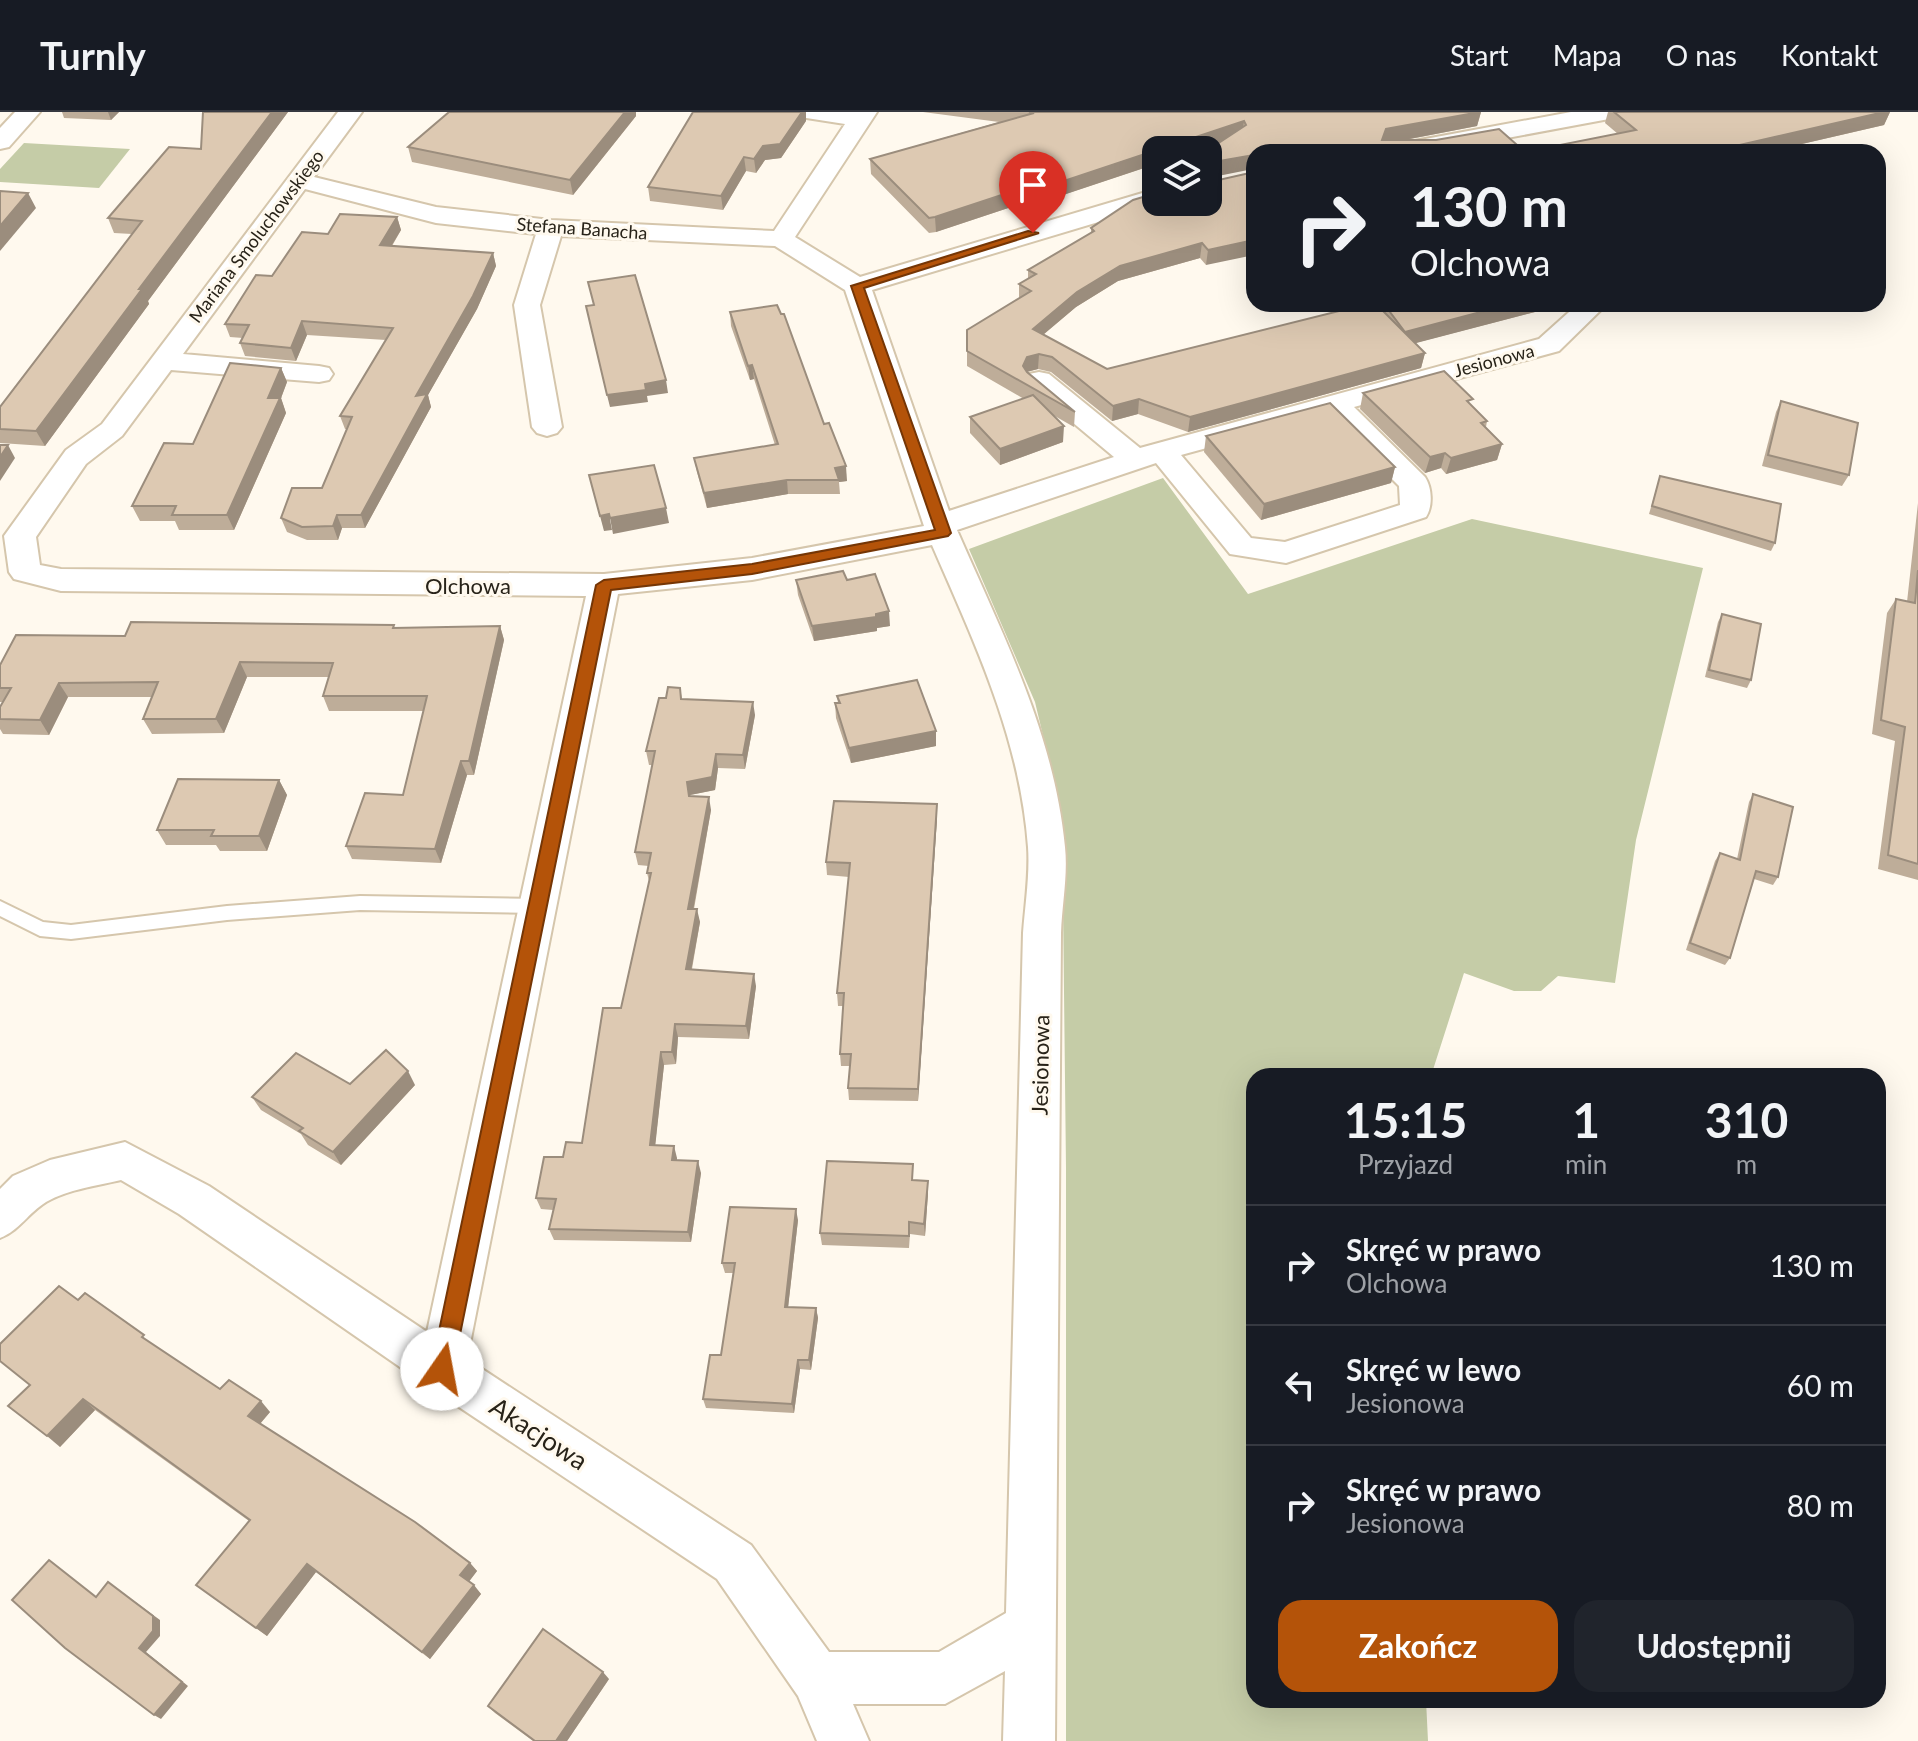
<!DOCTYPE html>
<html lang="pl">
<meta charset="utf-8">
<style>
:root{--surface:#171b24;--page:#20242c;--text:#f1f3f6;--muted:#9ea1a6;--line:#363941;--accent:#b45309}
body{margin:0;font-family:Lato,sans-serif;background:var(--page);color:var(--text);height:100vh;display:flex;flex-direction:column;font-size:30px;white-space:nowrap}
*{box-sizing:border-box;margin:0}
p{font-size:26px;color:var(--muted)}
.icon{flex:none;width:44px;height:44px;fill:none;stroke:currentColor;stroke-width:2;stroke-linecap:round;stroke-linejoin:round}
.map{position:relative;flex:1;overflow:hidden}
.details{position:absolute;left:1246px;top:956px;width:640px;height:640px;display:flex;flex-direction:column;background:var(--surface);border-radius:24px;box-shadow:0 8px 32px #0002}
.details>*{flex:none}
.hud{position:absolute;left:1246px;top:32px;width:640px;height:168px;border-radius:24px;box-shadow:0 8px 32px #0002;background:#171b24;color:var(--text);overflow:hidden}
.fabs{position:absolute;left:1142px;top:24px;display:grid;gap:16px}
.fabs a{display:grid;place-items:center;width:80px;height:80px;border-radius:16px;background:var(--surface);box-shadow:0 8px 32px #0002;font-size:40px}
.pin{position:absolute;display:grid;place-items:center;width:68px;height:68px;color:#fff;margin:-82px -34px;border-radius:50% 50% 50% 0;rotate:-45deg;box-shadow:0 0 8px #0007}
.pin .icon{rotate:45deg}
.me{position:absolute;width:88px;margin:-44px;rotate:12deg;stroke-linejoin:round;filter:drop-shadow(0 0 6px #0008)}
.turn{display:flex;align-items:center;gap:28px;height:168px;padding:0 32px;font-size:36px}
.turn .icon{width:104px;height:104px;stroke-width:2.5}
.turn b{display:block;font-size:56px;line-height:68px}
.eta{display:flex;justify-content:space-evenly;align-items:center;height:136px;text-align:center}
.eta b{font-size:48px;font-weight:700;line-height:56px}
.button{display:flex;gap:16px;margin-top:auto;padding:16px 32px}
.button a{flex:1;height:92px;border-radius:24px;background:var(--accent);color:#fff;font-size:32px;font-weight:700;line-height:92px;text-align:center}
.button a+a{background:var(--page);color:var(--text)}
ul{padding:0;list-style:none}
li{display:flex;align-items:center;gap:24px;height:120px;padding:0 32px;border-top:2px solid var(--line)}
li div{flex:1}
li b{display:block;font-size:30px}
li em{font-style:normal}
header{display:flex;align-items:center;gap:48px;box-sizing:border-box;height:112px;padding:0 40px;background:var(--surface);border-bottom:2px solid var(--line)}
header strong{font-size:38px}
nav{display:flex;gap:44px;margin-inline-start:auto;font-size:28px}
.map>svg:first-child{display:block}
</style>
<header>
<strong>Turnly</strong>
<nav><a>Start</a><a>Mapa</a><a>O nas</a><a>Kontakt</a></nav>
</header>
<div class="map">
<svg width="1918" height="1629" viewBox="0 0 1918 1629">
<rect width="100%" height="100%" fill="#fff9ee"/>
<!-- green -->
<g fill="#c5cca7">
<path d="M24,31l106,6 -31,39 -99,-6v-13z"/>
<path d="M1163,366l85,116 224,-75 231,49 -67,272 -21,143 -57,-7 -17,15h-27l-50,-18 -33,103h-177v624h172l2,41h-362v-573l-4,-353 -27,-113 -66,-153z"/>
</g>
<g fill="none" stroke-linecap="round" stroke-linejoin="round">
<defs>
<path id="service" d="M360,784l178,3 6,2 3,5 -3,5 -6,2 -178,-3 -133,10 -156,19 -31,-3 -40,-20v-15l43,21 28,3 156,-19z"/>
<g id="minor">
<path d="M15,0h25l-31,35 -9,2v-21z"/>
<path d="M338,0h24l-48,65 122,30 115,13 223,11 71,-107 -45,-7 -4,-5h81l-82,125 65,40 296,-88v13h9l-293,88 77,221 165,-54 -85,-71 -4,-6 4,-6 10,-2 10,2 91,74 399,-109 39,-35h29l-48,47 -205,56 71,70c7,11 8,29 1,40l-140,46 -56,-9 -74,-91 -199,67c45,103 97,203 108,317 3,28 -3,58 -4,86l-6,808h-52l2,-70 -60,33h-92l16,37h-52l-19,-45 -81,-117 -291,-194 -247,-171 -58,-34c-26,6 -52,9 -75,22 -18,11 -26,28 -46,36v-49l13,-13 37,-16 75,-18 84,44 218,146 159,-736 -525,-5 -47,-12 -5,-7 -5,-36 62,-86 36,-26zM305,77l131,34 100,11 -22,71 18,122 5,6 10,3 10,-3 5,-6 -22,-122 21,-69 214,10 70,44 79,236 -172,32 -148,16 -543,-5 -21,-4 -4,-28 50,-73 36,-28 49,-66 148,12 10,-2 4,-6 -4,-6 -10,-2 -136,-12zM1328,303l71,71 1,19 -115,37 -34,-4 -70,-83zM932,433c43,99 88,193 96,302 2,28 -3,58 -5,86l-17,680 -67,39h-110l-78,-107 -284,-186 151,-765 134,-14z"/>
<path d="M1571,0h50l-4,5 -8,2 -177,33h-51l3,-5 9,-2z"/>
</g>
</defs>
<!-- service casing -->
<use href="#service" stroke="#d5c6ac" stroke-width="4"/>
<!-- minor casing -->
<use href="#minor" stroke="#d5c6ac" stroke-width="4"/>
<!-- service -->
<use href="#service" fill="#fff" fill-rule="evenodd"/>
<!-- minor -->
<use href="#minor" fill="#fff" fill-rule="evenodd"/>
</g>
<!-- wall -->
<g fill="#bead99">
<path d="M62,0h57l-8,8 -47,-2z"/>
<path d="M203,0h85l-140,189 1,3 -104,142 -45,-3v-36l132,-173 -18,-1 -6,-15 93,-69z"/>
<path d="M449,0h187v4l-63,79 -161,-33 -4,-15z"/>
<path d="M923,0h558l-4,14 -72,14 120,12 93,-18 -13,-11 3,-11h282l-6,13 -117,27h-513v17l-35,-26 -20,7h-43v14l-108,36 -4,-4 -108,36 -7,1 -58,-59 -1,-15 129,-37z"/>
<path d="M806,9l-25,37 -16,2 -9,13 -10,-2 -23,39 -73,-9 -2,-14z"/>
<path d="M1254,60l-48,93 -6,-7 -82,23 -42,26 -33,28 64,34 260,-65h170l-2,8 -120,31 10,10 -4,15 -233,64 -50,-18 -26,7 -61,-49 -13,-3 -11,3 48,40 -1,15 -21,-12 10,27 -63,23 -30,-32v-16l54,-18 -57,-33v-36l52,-31v-15l9,-5v-9l63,-37v-5l119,-46z"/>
<path d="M397,105l4,13 -9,16 101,7 3,13 -19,43 -49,86 3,12 -66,121h-23l-4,12h-31l-20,-8 -6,-14 41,-30 25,-59h-2l-5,-13 46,-76 -79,-5 -11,26 -51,-5 -5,-13 3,-5 -13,-1 -5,-13 47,-48z"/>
<path d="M730,200l94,112 23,57 -8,1 1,12h-52l-81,14 -10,-36 -3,-14 81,-13 -21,-66 -4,1 -19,-54z"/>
<path d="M281,256l6,14 -6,16 5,15 -52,117h-55l-4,-9h-35l-8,-15 61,-62z"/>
<path d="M1363,281l108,12 16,16 -1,6 16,17 -5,16 -51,14 -5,-6 -16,5 -65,-64z"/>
<path d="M1781,289l68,74 -7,11 -80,-20 14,-54z"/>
<path d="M1206,324l189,31 -4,16 -130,37 -57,-68z"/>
<path d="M1660,364l115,67 -4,8 -122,-37z"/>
<path d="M1918,391v377l-40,-11 17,-128 -23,-7 15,-121 9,-14 11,3z"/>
<path d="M796,468h51l43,46 -13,2v3l-63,10 -16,-46z"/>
<path d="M1722,502l29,66 -4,8 -42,-11 13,-55z"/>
<path d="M500,514l4,14 -30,135h-7l-26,88 -89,-4 -6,-13 57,-51 21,-84h-95l-6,-15 6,-19h-82l-23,56 -72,1 -9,-15 9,-22h-84l-19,38 -46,-1 -3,-5v-22l3,-5h-3v-37l125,-29z"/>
<path d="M680,576l2,11 73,16 -10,54 -27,-1 -3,22 -25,5 21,15 -17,99 6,13 -8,47 64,17 -7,53 -71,-2 -2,27 -12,1 -9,80 22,13v2l24,13 -10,69 -137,-2 -5,-11 4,-19 -12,-1 -5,-11 27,-41 19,-14 39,-135 28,-127 -2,-8 2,-7 -11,-1 -3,-13 18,-87h-4l-3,-14 20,-53z"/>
<path d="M837,584l99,35v15l-85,17 -15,-45 -1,-15h3z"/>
<path d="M279,668l8,15 -20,56h-47l-4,-6h-50l-9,-15z"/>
<path d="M1753,682l25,83 -5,8 -19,-6 -24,79 -5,7 -39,-15 29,-89 5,-8 17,6 12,-57z"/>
<path d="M937,692v14l-19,283 -69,-1 -1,-12 2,-22h-9l-1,-12 3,-48h-5l-1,-13 12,-116 -22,-2 -1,-13z"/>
<path d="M350,972l65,1 -74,80 -33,-20 -7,-11 -40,-24 -9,-13z"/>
<path d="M913,1068l15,13 -3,43 -15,-2 -1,14 -87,-3 -2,-12z"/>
<path d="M798,1108l-10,87 28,1 2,10 -7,52 -11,-1 -6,44 -88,-5 -3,-9 18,-44 12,-82h-8l-3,-10z"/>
<path d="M78,1188l76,45 66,44 50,23 -10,12 210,139 7,8 -8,10 12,13 -51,65 -114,-87 -49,64 -71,-51 53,-64 -154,-111 -35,37 -30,-62z"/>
<path d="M609,1567l-42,62h-34l-38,-28 -7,-7z"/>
</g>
<!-- shaded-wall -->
<g fill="#9b8d7d">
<path d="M108,0h11l-8,8z"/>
<path d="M272,0h16l-140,189 1,3 -104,142 -9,-15 103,-142z"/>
<path d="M625,0h11v4l-63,79 -3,-15z"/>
<path d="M802,0h4v9l-25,37 -16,2 -9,13 -2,-14 9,-13z"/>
<path d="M1481,0l-4,14 -94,18 -1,-4 4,-11z"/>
<path d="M1884,0h6l-6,13 -117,27h-58z"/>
<path d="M1244,9l-2,15 -43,14h-43z"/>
<path d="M1156,38v14l-108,36 1,-14z"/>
<path d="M1254,43l-1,14 -45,9v-15z"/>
<path d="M744,45l2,14 -23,39 -2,-14z"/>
<path d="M1044,69v15l-108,36 -1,-15z"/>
<path d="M28,81l8,15 -36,43v-25z"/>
<path d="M397,105l4,13 -17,28 -4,-13z"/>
<path d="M1254,128v15l-48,10 2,-15z"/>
<path d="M1202,131l-2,15 -82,23 -42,26 -44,37 1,-15 44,-37 43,-26z"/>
<path d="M493,141l3,13 -19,43 -49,86 3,12 -66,121 -4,-13 55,-119z"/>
<path d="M1511,192h26l-2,8 -134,35 4,-15z"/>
<path d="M302,209l5,14 -11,26 -5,-13z"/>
<path d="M1425,241l-4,15 -233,64 2,-15z"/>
<path d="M1039,242l-1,15 -12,3 -3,-6 4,-9z"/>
<path d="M752,253l2,14 -4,1 -2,-14z"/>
<path d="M281,256l6,14 -6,16 5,15 -52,117 -7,-15 41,-117z"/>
<path d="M666,268l2,13 -21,3 1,6 -38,5 -3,-12 38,-11z"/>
<path d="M1139,287l-1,15 -26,7 1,-15z"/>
<path d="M1064,314l-1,16 -63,23v-16z"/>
<path d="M1502,332l-5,16 -51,14 5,-16z"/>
<path d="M8,333l7,13 -15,23v-24z"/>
<path d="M1445,341l-4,15 -16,5 5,-16z"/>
<path d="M846,354l1,15 -8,1 -4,-14z"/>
<path d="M1395,355l-4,16 -130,37 3,-16z"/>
<path d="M787,368l1,14 -81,14 -3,-15z"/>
<path d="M666,396l3,15 -56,11 -3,-16z"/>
<path d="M609,402l3,16 -8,1 -4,-15z"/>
<path d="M337,403l5,13 -4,12 -5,-14z"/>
<path d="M889,499l1,15 -13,2v3l-63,10 -2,-15z"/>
<path d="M500,514l4,14 -30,135 -5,-14z"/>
<path d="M240,550l7,15 -23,56 -8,-14z"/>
<path d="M59,571l9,14 -19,38 -9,-15z"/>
<path d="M753,590l2,13 -10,54 -2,-14z"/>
<path d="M936,619v15l-85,17 -2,-15z"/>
<path d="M716,642l2,14 -3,22 -25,5 1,14 -4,-27z"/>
<path d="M461,649l6,14 -26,88 -6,-14z"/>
<path d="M279,668l8,15 -20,56 -8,-15z"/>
<path d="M709,685l2,13 -20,112 -3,-13z"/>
<path d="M937,692v14l-19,283v-12z"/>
<path d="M697,797l3,13 -11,60 -3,-13z"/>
<path d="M754,862l2,12 -7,53 -3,-13z"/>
<path d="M675,912l3,13 -2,27 -4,-12z"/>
<path d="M661,940l3,13 -10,92 -4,-12z"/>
<path d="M408,959l7,14 -74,80 -8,-13z"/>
<path d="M674,1034l3,12 -2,13 -3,-11z"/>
<path d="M698,1049l3,12 -10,69 -3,-10z"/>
<path d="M928,1069v12l-3,43 -1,-12z"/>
<path d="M796,1097l2,11 -11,97 -2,-10z"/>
<path d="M816,1196l2,10 -7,52 -2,-10z"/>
<path d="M798,1248l2,9 -6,44 -2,-9z"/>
<path d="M83,1287l12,11 -35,37 -13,-11z"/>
<path d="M261,1289l9,11 -12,14 -10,-10z"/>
<path d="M470,1451l7,8 -9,12 -8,-8z"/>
<path d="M307,1452l9,8 -49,64 -11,-8z"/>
<path d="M108,1470l52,38v16l-14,16 42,34 -27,33 -7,-4z"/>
<path d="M474,1473l7,9 -51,65 -8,-7z"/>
<path d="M603,1560l6,7 -42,62h-11z"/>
</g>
<!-- building -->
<g fill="#ddc9b2" stroke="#9b8d7d" stroke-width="2">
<path d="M203,0h69l-133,177h3l-106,142 -36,-2v-22l142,-186 -34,-3 61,-71 32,2z"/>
<path d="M449,0h176l-55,68 -162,-33z"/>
<path d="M693,0h109l-22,32 -17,2 -9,13 -10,-2 -23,39 -73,-9z"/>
<path d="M1029,0h451l-94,17 -4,11h54l63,-11 26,23 111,-22 -22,-18h270l-175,40h-455v3l-46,8v-13l38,-25 -2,-4 -195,65 -5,-5 -109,36 -6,1 -59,-59 164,-46z"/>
<path d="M1254,60v68l-46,10 -6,-7 -82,23 -43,26 -44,37 74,40 260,-65h9l49,49 -235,64 -51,-18 -26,7 -61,-49 -13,-3 -12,3 -4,9 4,6 48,40 -108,-61v-21l64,-39 -12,-7 17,-10 -8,-4 66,-39 -3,-3 42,-28 23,-7v9h52v-22l2,2z"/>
<path d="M0,79l28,2 -28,33z"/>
<path d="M340,102l57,3 -17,28 113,8 -20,43 -57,100 11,-2 -66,121h-24l-4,11 -31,1 -21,-9 11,-30h30l30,-71 -12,-1 53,-88 -91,-7 -11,27 -51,-5 9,-18 -24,-1 31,-49 16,1 30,-44 26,2z"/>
<path d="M635,163l31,105 -21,4 1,6 -39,5 -21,-89 8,-1 -6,-23z"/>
<path d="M1384,192h127l-106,28z"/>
<path d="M777,193l4,9h3l40,110 5,-1 17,43 -11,2 4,12h-52l-83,13 -10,-35 84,-14 -26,-79 -4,1 -18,-54z"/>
<path d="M230,251l51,5 -13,30h12l-53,117h-55l4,-9h-44l32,-63 29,1z"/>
<path d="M1444,259l29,28 -6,2 20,20 -6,2 21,21 -51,14 -6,-5 -15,4 -67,-64z"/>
<path d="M1033,283l31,31 -64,23 -30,-32z"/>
<path d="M1781,289l77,22 -9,52 -81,-20z"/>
<path d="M1330,291l65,64 -131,37 -58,-68z"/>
<path d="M0,333h8l-8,12z"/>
<path d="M654,353l12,43 -56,10 -1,-4 -9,2 -11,-41z"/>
<path d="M1660,364l121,28 -6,39 -123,-37z"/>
<path d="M1918,458v294l-30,-9 17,-128 -24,-7 15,-121 19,4z"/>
<path d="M843,459l4,9 28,-6 14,37 -13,3v3l-64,9 -16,-46z"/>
<path d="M1722,502l39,10 -10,56 -42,-10z"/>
<path d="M131,510l263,3 -1,3 107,-2 -31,135h-8l-26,88 -89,-3 19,-53 38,2 24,-99h-104l10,-33 -93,-1 -24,57h-73l15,-37 -99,1 -19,37 -40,-1v-12l11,-19h-11v-23l16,-30 109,1z"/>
<path d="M917,568l19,51 -87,17 -14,-45h5l-3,-7z"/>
<path d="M668,575l12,1 1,11 72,3 -10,53 -27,-1 -4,23 -25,5 2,14 20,1 -21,112h9l-11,60 68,5 -8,52 -71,-2 -3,28h-11l-11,93 24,1 -2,14 26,1 -10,71 -139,-3 7,-30 -20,-1 8,-41h19l3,-15 16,1 21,-135h18l30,-135h-4l4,-20 -16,-1 20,-101h-9l13,-53h7z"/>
<path d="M178,667l101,1 -20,56h-48l3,-6h-57z"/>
<path d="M1753,682l40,13 -15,70 -22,-6 -26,87 -40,-15 30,-90 20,7z"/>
<path d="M834,689l103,3 -19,285 -70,-1 3,-34h-11l4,-61h-7l13,-130 -24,-1z"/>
<path d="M386,938l22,21 -75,81 -34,-21 4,-3 -51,-31 44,-44 54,31z"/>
<path d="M827,1049l86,3 -1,16 16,1 -4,43 -15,-2v14l-89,-3z"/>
<path d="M730,1095l66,2 -11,98 31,1 -7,52h-11l-6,44 -89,-5 7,-44h11l14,-92h-13z"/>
<path d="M59,1174l19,14 7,-7 59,42 -2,2 78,52 9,-9 32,21 -13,15 167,106 55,41 -10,12 14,10 -52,67 -115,-88 -51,64 -60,-43 54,-65 -167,-121 -36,37 -39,-30 22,-21 -30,-24v-17z"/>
<path d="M49,1448l47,37 12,-15 45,34v15l-14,17 43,34 -28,33 -89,-67 -53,-48z"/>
<path d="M543,1517l60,43 -47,69h-21l-47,-35z"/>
</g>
<!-- route -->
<path fill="#b45309" stroke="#753606" stroke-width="2" d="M1028,119l11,2 -175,55 87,245 -3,3 -196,38 -141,16 -158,779 -4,8 -7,3 -8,-3 -3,-8 165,-784 8,-5 148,-16 183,-34 -84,-244z"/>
<g text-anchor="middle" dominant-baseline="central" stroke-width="6" stroke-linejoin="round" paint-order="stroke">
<!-- far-street labels -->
<g font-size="18" fill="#282319" stroke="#fff9ee">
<text transform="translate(582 116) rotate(4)">Stefana Banacha</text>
<text transform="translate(256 124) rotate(-53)">Mariana Smoluchowskiego</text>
<text transform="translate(1494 248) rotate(-15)">Jesionowa</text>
</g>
<!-- street labels -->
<g font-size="22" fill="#282319" stroke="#fff9ee">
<text x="468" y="473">Olchowa</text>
<text transform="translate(1040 953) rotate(-89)">Jesionowa</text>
</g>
<!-- near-street labels -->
<g font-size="26" fill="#282319" stroke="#fff9ee">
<text transform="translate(539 1321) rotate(33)">Akacjowa</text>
</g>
</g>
</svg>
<div class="fabs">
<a><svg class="icon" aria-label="layers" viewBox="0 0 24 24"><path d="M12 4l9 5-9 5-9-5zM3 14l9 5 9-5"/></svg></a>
</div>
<div class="pin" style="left:1033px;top:121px;background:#d93025"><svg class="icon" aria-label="arrive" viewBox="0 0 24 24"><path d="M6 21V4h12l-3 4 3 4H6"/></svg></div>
<svg class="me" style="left:442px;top:1257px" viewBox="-20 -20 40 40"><circle r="19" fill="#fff"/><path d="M0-13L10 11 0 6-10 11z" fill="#b45309"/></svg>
<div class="hud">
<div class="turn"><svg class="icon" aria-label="right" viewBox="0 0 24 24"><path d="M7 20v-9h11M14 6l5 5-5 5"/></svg><div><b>130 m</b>Olchowa</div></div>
</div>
<section class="details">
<div class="eta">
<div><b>15:15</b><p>Przyjazd</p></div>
<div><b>1</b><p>min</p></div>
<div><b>310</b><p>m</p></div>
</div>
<ul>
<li><svg class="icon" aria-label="right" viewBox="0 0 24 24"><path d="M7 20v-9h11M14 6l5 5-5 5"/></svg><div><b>Skręć w prawo</b><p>Olchowa</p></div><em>130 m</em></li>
<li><svg class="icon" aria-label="left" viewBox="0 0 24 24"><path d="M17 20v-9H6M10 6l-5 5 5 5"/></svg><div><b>Skręć w lewo</b><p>Jesionowa</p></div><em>60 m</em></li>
<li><svg class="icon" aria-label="right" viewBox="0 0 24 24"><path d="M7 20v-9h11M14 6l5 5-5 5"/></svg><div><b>Skręć w prawo</b><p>Jesionowa</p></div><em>80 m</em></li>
</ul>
<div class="button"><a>Zakończ</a><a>Udostępnij</a></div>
</section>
</div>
